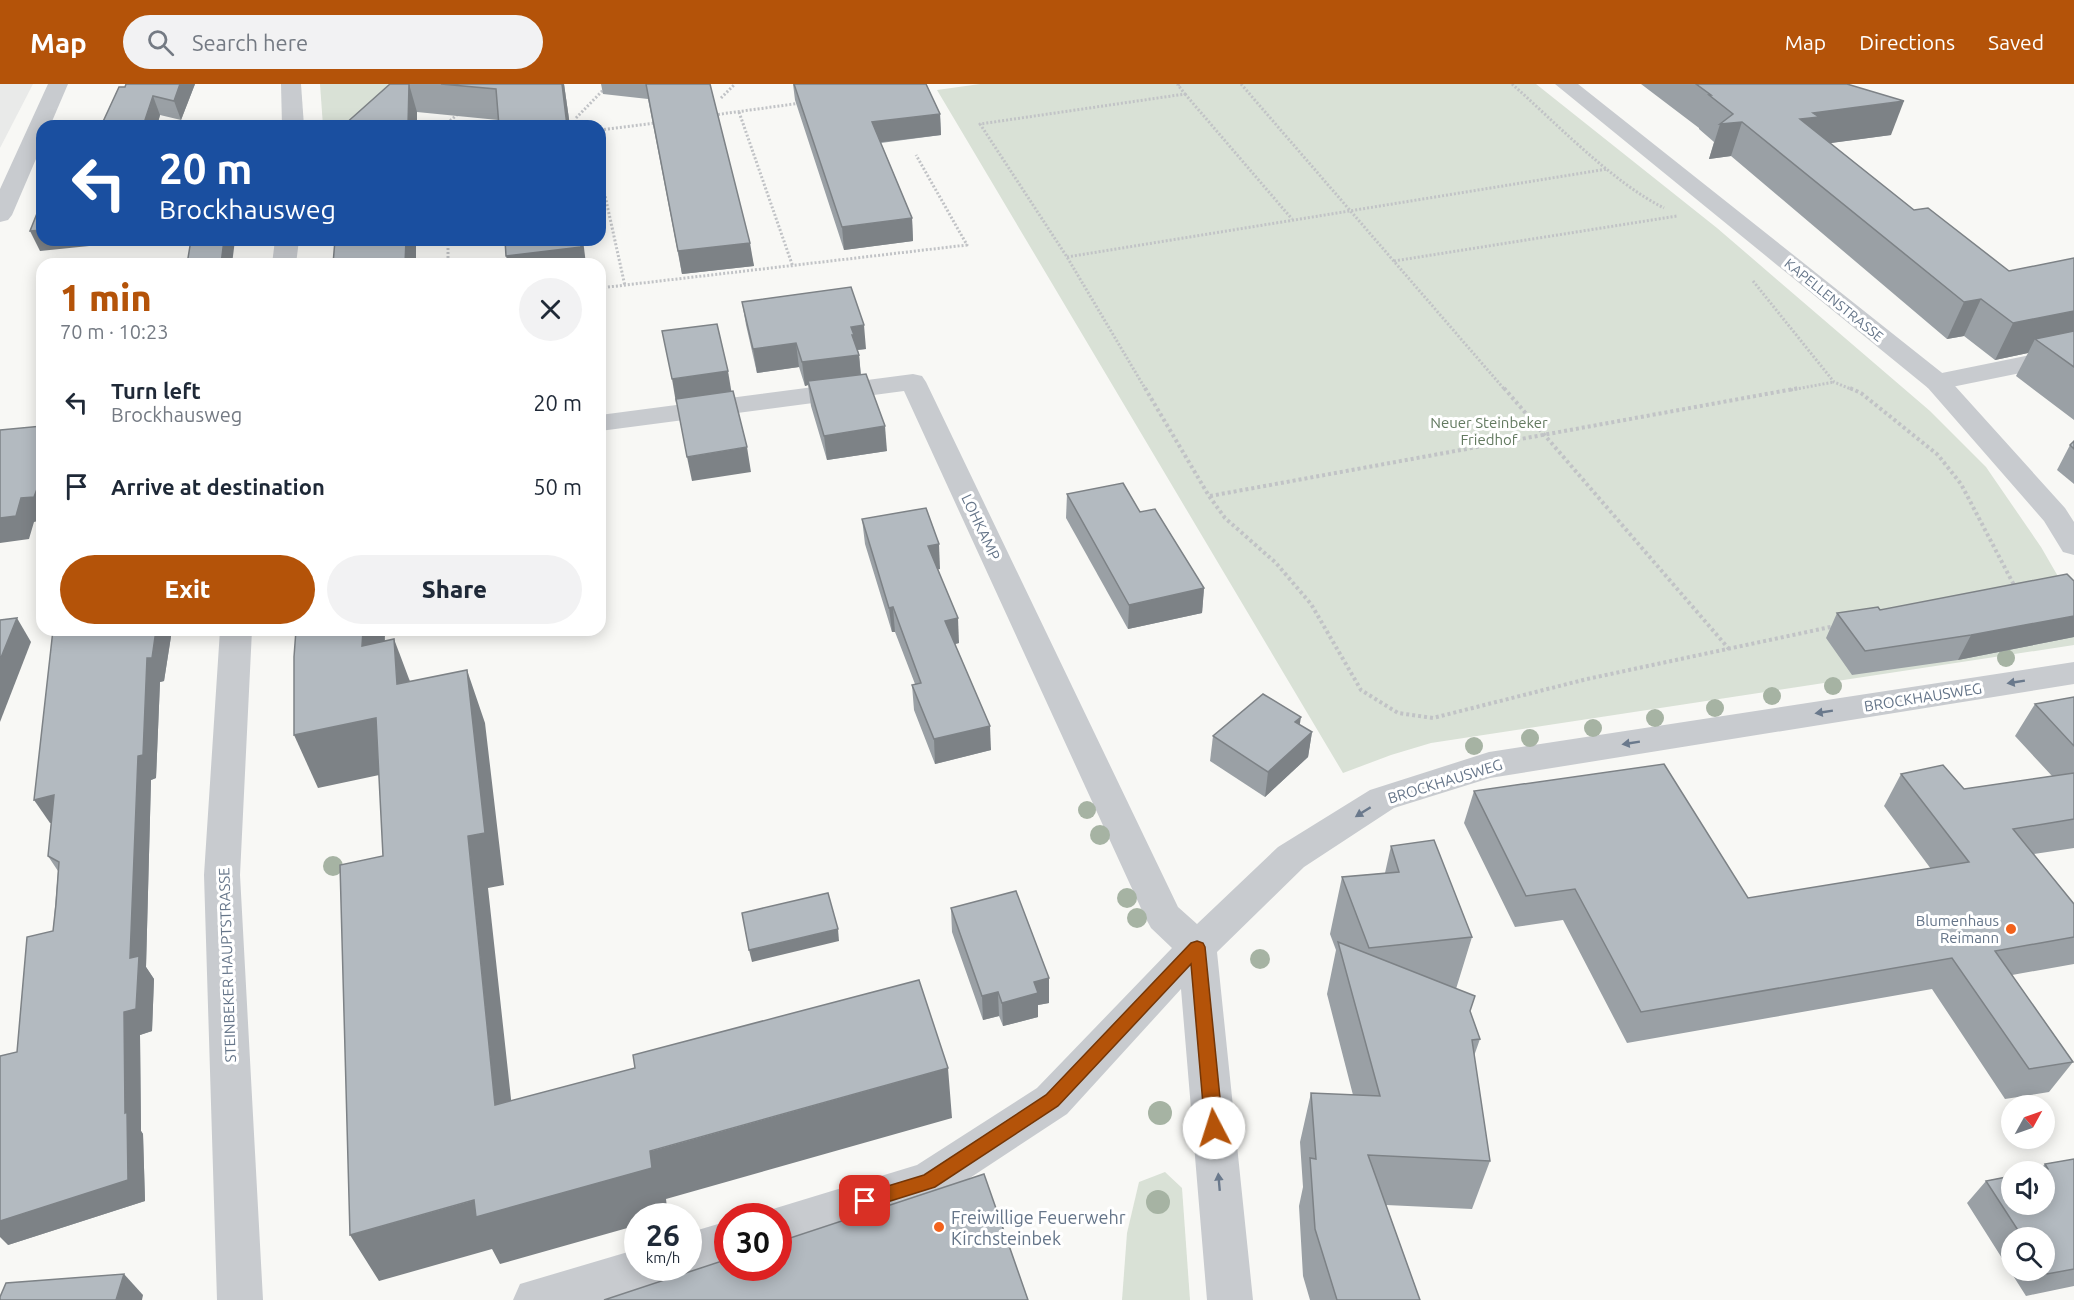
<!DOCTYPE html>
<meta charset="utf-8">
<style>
:root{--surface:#fff;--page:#f2f2f3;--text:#1f2937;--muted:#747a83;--accent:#b45309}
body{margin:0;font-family:Ubuntu,sans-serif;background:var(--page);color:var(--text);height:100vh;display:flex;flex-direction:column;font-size:22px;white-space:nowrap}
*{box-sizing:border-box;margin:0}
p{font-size:20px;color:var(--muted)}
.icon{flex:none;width:33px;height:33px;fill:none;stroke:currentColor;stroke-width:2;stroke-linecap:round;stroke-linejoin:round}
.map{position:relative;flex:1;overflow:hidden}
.panel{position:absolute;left:36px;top:174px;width:570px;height:378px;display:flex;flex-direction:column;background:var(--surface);border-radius:18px;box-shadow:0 3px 15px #0003}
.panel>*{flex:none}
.banner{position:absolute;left:36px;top:36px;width:570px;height:126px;border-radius:18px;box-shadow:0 3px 15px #0003;background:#1a4fa0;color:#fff;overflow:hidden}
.needle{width:39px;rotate:50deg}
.fabs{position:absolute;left:2001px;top:1011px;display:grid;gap:12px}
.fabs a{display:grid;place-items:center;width:54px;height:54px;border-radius:50%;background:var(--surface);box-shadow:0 3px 15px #0003;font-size:30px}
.speed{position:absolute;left:624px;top:1119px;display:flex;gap:12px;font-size:30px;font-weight:700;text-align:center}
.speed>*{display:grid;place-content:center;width:78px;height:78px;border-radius:50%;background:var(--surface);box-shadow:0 3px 15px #0003;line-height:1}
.speed small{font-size:15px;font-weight:400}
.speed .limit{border:9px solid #d22;background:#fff;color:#111}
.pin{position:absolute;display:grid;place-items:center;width:51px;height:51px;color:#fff;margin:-26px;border-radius:12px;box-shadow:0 3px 9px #0006}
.me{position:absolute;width:66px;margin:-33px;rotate:355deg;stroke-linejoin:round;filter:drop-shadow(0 0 4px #0008)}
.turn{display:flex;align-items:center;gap:21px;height:126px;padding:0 24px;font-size:27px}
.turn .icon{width:78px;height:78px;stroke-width:2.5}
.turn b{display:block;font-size:42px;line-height:51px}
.round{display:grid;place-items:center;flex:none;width:63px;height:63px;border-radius:32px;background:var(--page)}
.headline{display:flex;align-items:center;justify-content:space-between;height:102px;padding:0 24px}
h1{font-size:36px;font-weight:800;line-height:45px;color:var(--accent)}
.cta{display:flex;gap:12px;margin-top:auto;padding:12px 24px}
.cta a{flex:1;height:69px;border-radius:36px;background:var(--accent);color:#fff;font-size:24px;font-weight:800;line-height:69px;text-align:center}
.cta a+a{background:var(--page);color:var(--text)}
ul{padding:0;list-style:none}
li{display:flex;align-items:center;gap:18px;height:84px;padding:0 24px}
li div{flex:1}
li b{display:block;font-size:22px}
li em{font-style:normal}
header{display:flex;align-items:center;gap:36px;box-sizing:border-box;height:84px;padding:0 30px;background:var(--accent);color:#fff}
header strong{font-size:28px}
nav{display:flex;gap:33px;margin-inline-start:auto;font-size:21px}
.search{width:420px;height:54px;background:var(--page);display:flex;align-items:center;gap:15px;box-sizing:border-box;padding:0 21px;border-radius:33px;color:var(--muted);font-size:22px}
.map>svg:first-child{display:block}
</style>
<header>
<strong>Map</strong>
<div class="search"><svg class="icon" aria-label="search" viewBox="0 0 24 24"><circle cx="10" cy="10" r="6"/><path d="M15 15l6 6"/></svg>Search here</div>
<nav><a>Map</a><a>Directions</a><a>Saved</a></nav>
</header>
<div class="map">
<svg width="2074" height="1216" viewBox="0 0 2074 1216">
<rect width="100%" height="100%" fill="#f8f8f5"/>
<!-- built -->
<path fill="#e9eae9" d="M0,0h33l-33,64z"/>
<!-- green -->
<g fill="#d9e1d6">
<path d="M320,0h86l-44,42h-39z"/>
<path d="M980,0h556l181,144 213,183 56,56 55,80 33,57v41l-643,98 -40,12 -48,18 -406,-683z"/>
<path d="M1165,1088l17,16 8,112h-68l5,-67 12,-51z"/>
</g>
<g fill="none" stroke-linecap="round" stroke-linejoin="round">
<!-- path-far1 -->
<g stroke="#c1c3c6" stroke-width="3" stroke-dasharray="2 2" stroke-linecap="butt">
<path d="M1241,0l264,306"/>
<path d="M1512,0c44,39 100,98 152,124"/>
<path d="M1185,10l107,125"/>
<path d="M721,14l14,-14"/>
<path d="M739,28l54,155"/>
<path d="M714,31l87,-12"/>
<path d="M576,34l33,-34"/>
<path d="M444,42l15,-13"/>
<path d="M600,46l56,-7"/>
<path d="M600,89l25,113"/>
<path d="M448,156v24"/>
<path d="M1067,173l540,-88"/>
<path d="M1394,177l283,-45"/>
<path d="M1753,197l81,101 19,8"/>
<path d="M600,204l367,-43 -51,-90"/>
<path d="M1146,306l-79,-133 -87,-133 205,-30 -7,-9 3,-1"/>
<path d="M1791,306l43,-8"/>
</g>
<!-- path -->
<g stroke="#c1c3c6" stroke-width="4" stroke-dasharray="3 3" stroke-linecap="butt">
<path d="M1145,304l64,108 16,22 51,45 35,41 50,86 37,23 35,5 154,-39 248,-53"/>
<path d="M1504,304l225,261"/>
<path d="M1850,304l11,5 77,62 23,29 54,103"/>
<path d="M1210,412l589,-108"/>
</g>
<!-- minor -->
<g fill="#c8cbcf" fill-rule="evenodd">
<path d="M48,0h20l-18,42h-8v19l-30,70 -4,5 -8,2v-33z"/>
<path d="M2074,262v16l-137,28 -9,-2 -4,-6 4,-6 9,-2z"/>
<path d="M913,290l9,2 4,6 252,525 19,17 81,-77 92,-57 119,-38 585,-90v22l-584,94 -96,30 -90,59 -87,85 36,348h-46l-26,-311 -114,125 -123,81 -166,52v-31h-17l2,-4 154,-47 120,-77 135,-140 -21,-20 -6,-11 -241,-526 -304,40v-16z"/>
<path d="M728,1137v42l-40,12 -16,-6 16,-1v-35z"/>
<path d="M638,1165v19h28l-6,15 -51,17h-96l7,-16z"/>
</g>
<!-- tertiary -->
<g fill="#c8cbcf" fill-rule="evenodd">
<path d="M281,0h20l3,42h-22z"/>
<path d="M1555,0h23l368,292 119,132 9,14v33l-11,-3 -19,-31 -116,-133z"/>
<path d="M275,156h24l-3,24h-24z"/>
<path d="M220,546h32l-12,245 23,425h-46l-13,-425z"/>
</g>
</g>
<!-- trees -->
<g fill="#a6b3a3">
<circle cx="2006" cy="574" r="9"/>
<circle cx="1833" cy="602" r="9"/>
<circle cx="1772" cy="612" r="9"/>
<circle cx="1715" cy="624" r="9"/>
<circle cx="1655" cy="634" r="9"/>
<circle cx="1593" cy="644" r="9"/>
<circle cx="1530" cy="654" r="9"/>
<circle cx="1474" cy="662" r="9"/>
<circle cx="1087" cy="726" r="9"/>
<circle cx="1100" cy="751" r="10"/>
<circle cx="333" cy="782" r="10"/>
<circle cx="1127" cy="814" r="10"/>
<circle cx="1137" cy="834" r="10"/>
<circle cx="1260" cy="875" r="10"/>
<circle cx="1160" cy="1029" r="12"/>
<circle cx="1158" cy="1118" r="12"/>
</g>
<!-- wall -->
<g fill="#9aa0a5" fill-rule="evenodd">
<path d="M195,0l-14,36 -21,-5 -3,11h-56l18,-39z"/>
<path d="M390,0h174l6,42h-71l-1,-6 -81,-8v14h-73z"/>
<path d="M601,0h109l44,182 -72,8 -34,-175 -45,-5z"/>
<path d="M793,0h133l14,30 1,21 -60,8 31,75 1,23 -69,9 -49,-150z"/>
<path d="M1641,0h206l44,51 -61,8 84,67 95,61 65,-13v162l-58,-44 12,-23 -33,7 -31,-24 -17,3 -216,-183 -22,3 5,-17 -15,-13v-1z"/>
<path d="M742,218l124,47 -8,1 1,5 2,20 26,76 -60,9 -16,-54 -3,-21 -3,1 -6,-19 -42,6 -11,-48z"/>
<path d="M2074,357v43l-17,-14 13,-25z"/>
<path d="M1067,410l73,18 64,76 -2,25 -74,16 -62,-111z"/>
<path d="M862,435l78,50h-2l21,74 -4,1 36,106 -56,14 -21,-54 -2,-25 3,-1 -20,-52h-3l-27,-88z"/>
<path d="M2074,497v56l-116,23 -106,15 -26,-37 11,-25 43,-3z"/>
<path d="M53,546h119l-8,51 -4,1 -4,96 -5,2 -5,187 8,12 -2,52 -12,4 1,96 2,3 2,67 -137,44 9,-193 36,-121 5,-60 -10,-15 4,-33h-2z"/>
<path d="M2074,613v151l-40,6 40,50v60l-62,11 61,87 -24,30 -44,7 -73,-110 -305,54 -64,-123 -48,7 -51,-104 10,-32 274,107 183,-29 -47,-63 17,-32 63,15 88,-13 -37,-40 20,-32z"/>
<path d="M1312,648l-4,25 -43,40 -55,-36 3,-25z"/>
<path d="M1391,762l81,91 -16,52 14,22 10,28 -6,17 16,105 -18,48 -86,-4 34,95h-110l-7,-24 -4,-70 4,-19 -3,-45 11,-49 42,2 -26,-101 9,-44 -6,-16 12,-57 43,-4z"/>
<path d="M951,824l98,70v25l-11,2v12l-35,9 -4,-10 -16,4 -31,-88z"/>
<path d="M2074,1075v127l-48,10 -59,-93 19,-22 53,-11 6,-6zM2012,1154h32v32h-32z"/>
</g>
<!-- shaded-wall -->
<g fill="#7d8286">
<path d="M180,0h15l-14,36 -7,-19z"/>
<path d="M409,0l8,28v14h-9z"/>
<path d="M562,0h2l6,42h-3z"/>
<path d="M153,12l7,19 -3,11h-14z"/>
<path d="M1904,17l-13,34 -82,11 -9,-27 13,-6z"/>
<path d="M940,30l1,21 -67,8 -2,-21z"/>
<path d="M1742,38l-11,34 -22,3 11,-35z"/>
<path d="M912,134l1,23 -69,9 -2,-23z"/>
<path d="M42,146v10h58l-1,5 -59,6 -10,-20z"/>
<path d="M224,156h11l-3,24h-11z"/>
<path d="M406,156h10v24h-11z"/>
<path d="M580,156h3l3,24h-78l-2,-8z"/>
<path d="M750,159l4,23 -72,8 -4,-23z"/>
<path d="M1981,215l-17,37 -17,3 17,-37z"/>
<path d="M2074,227v34l-39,-6 -7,14 -33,7 18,-37z"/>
<path d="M864,241l2,24 -10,1 3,5 2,23 -53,3v4l-3,1 -3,-24 49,-35z"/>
<path d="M796,259l3,24 -42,6 -4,-24z"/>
<path d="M728,287l4,24 -56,8 -4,-24z"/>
<path d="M885,342l2,25 -60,9 -3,-24z"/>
<path d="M747,363l4,25 -59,9 -5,-24z"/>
<path d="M42,396v40l-8,2 -5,17 -29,4v-25l40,-37z"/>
<path d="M939,460l1,25 -11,2 -1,-25z"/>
<path d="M1204,504l-2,25 -74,16 1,-24z"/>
<path d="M893,523l2,25h-3l-3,-24z"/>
<path d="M2074,532v21l-116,23 13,-25z"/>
<path d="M17,534l14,24 -31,80v-62z"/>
<path d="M958,534l1,25 -13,3 -1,-25z"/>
<path d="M156,546h16l-8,51 -4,1 -4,96 -5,2 -5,187 8,12 -2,52 -12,4 1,96 2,3 2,67 -137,44 -8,-8v-16l125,-108 -1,-101 6,-54 8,-202 9,-98z"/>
<path d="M363,546h22l-1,69 -22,-53z"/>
<path d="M394,555l20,53 -17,-8z"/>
<path d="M467,586l18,53 19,162 -16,3 29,266 -22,-49 -27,-269z"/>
<path d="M1301,633l-4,25 -2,-20z"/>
<path d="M376,634l22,53 -80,17 -24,-53z"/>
<path d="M990,642l1,24 -56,14 -1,-25z"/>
<path d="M1312,648l-4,25 -43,40 3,-25z"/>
<path d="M54,711l15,24 -19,4 -16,-23z"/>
<path d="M838,845l1,12 -87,21 -3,-12z"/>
<path d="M1049,894v25l-11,2v12l-35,9 -1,-23 32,-21z"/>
<path d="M998,908l1,24 -16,4 -1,-24z"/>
<path d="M948,984l4,50 -286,81 2,17h-30v9l-138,39 -8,-15 -113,32 -29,-46z"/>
<path d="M124,1190l19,21 -1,5h-26z"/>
</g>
<!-- building -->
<g fill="#b3bac0" stroke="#7d8286" stroke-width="1.5">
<path d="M126,0h54l-6,17 -21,-5 -10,30h-42l18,-39h6z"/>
<path d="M390,0h19l-1,42h-64v-1z"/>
<path d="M441,0h121l5,42h-68l-3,-37z"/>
<path d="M646,0h64l40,159 -72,8z"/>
<path d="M794,0h132l14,30 -68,8 40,96 -70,9z"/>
<path d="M1696,0h151l57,17 -91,12 6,4 -19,2 114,91 14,-2 81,63 65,-13v53l-61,12 -32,-24 -17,3 -222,-180 -22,2 13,-10 -24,-19h2z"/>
<path d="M42,117v29l-12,1z"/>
<path d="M191,156h33l-3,24h-34z"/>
<path d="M335,156h71l-1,24h-72z"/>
<path d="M505,156h75l1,7 -75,9z"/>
<path d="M851,203l13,38 -13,2 3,8h-2l7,20 -57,7 -6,-19 -43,6 -11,-47z"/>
<path d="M717,240l11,47 -56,8 -10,-48z"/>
<path d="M2074,247v36l-39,-28z"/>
<path d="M866,290l19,52 -61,10 -16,-55z"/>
<path d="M733,307l14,56 -60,10 -11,-58z"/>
<path d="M42,342v54l-2,1 -6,16 -13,1 -5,18 -16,2v-88z"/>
<path d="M2074,357v8l-4,-4z"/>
<path d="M1123,399l17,29 15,-3 49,79 -75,17 -62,-111z"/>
<path d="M926,424l13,36 -11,2 30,72 -13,3 45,105 -56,13 -22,-54 9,-2 -28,-76 -4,1 -27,-89z"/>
<path d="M2067,490l7,7v35l-103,19 -106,16 -28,-38 41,-6 2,3z"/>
<path d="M17,534l-17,42v-40z"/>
<path d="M53,546h103l-4,28h-5l-4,97 -5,1 -8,202 9,-2 -3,53 -12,3 1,101 2,-1 1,68 -128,41v-165l17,-4 10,-115 26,-6 3,-27 3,-42 -11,-6 6,-61 -20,5z"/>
<path d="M296,546h67l-1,16 32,-7 3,45 70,-14 18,163 -17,3 27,269 140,-37 -2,-13 286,-75 29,88 -298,83 2,17 -176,49 -2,-17 -124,35 -10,-370 43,-9 -7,-138 -82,17v-78z"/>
<path d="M1263,610l38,23 -6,5 17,10 -44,40 -55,-36z"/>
<path d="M2074,613v49l-39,-42z"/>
<path d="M1664,680l84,134 221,-36 -68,-88 42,-9 21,24 110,-16v46l-61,10 61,75v33l-79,14 78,111 -44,7 -77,-111 -311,54 -66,-123 -49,7 -52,-105z"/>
<path d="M1434,756l38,97 -103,11 -27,-71 57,-5 -8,-26z"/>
<path d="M1016,807l33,87 -15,4 4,11 -36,10 -4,-11 -16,4 -31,-88z"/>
<path d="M828,809l10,36 -89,21 -7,-37z"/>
<path d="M1338,858l137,54 -5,15 10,28 -8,1 18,121 -122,-6 52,145h-83l-22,-71 -5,-71 6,1 -5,-66 69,3z"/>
<path d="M2074,1075v110l-27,5 -3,-4v-32h-21l-37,-57 26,-5v28h32v-32h-11l15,-3 -3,-5z"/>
<path d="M984,1090l44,126h-424l124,-41v9h50v-26z"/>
<path d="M124,1190l-8,26h-116v-3l6,-14z"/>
</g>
<!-- one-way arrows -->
<defs><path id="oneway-solid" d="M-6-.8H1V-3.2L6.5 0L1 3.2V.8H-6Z" transform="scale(1.5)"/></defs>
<g fill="#6a798c">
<use href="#oneway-solid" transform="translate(2016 598) rotate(171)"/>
<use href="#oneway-solid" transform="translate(1824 628) rotate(171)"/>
<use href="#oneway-solid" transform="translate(1631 659) rotate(171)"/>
<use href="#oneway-solid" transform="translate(1363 728) rotate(148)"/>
<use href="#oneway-solid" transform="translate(1219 1098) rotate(-95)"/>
</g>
<!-- route -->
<path fill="#b45309" stroke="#753606" stroke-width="1.5" d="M1197,857l6,2 2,4 18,181 -3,5 -6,2 -6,-2 -3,-5 -14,-164 -133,142 -123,81 -70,22 -7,-2 -2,-6 2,-6 66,-20 122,-80 145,-152z"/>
<!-- markers -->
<g fill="#f2621c" stroke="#fff" stroke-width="2">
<circle cx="2011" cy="845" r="6"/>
<circle cx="939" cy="1143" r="6"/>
</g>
<g text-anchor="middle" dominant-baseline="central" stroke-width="6" stroke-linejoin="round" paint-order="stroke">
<!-- far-street labels -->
<g font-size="14" fill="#657589" stroke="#fff">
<text transform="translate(1834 216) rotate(39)">KAPELLENSTRASSE</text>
</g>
<!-- park labels -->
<g font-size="15" fill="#637a60" stroke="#fff">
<text x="1489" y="338">Neuer Steinbeker<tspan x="1489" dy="17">Friedhof</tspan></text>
</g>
<!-- street labels -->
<g font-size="15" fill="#657589" stroke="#fff">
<text transform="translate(981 443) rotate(65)">LOHKAMP</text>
<text transform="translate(1923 613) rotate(-9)">BROCKHAUSWEG</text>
<text transform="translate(1445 697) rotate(-17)">BROCKHAUSWEG</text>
<text transform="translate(227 881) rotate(-92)">STEINBEKER HAUPTSTRASSE</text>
</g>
<!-- poi labels -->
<g font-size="15" fill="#657589" stroke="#fff" text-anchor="end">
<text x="1999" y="836">Blumenhaus<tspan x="1999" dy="17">Reimann</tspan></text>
</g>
<!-- near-poi labels -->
<g font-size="18" fill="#657589" stroke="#fff" text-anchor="start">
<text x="951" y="1133">Freiwillige Feuerwehr<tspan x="951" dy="21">Kirchsteinbek</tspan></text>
</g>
</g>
</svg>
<div class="fabs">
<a><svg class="needle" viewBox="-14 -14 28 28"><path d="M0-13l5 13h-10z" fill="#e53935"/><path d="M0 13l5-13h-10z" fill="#747a83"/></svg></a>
<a><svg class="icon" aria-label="sound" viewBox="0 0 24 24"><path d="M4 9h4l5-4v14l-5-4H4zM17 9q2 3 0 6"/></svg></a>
<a><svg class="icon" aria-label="search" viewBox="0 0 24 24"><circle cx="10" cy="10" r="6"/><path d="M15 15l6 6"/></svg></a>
</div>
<div class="speed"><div>26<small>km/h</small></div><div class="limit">30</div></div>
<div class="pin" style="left:865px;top:1117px;background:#d93025"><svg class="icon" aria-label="arrive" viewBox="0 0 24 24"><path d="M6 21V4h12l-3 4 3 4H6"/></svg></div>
<svg class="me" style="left:1214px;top:1044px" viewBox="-20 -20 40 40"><circle r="19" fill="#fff"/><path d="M0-13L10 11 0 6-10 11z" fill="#b45309"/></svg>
<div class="banner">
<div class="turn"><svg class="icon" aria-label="left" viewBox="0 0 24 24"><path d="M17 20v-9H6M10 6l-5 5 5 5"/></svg><div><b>20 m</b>Brockhausweg</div></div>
</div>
<section class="panel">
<div class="headline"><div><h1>1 min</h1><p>70 m · 10:23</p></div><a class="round"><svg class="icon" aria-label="close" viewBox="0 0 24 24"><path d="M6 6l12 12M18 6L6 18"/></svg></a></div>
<ul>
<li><svg class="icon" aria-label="left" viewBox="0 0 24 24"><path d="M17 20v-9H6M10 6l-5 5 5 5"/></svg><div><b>Turn left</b><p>Brockhausweg</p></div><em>20 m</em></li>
<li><svg class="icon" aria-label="arrive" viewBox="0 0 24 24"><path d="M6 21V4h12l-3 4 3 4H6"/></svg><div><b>Arrive at destination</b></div><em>50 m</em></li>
</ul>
<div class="cta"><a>Exit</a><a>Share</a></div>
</section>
</div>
